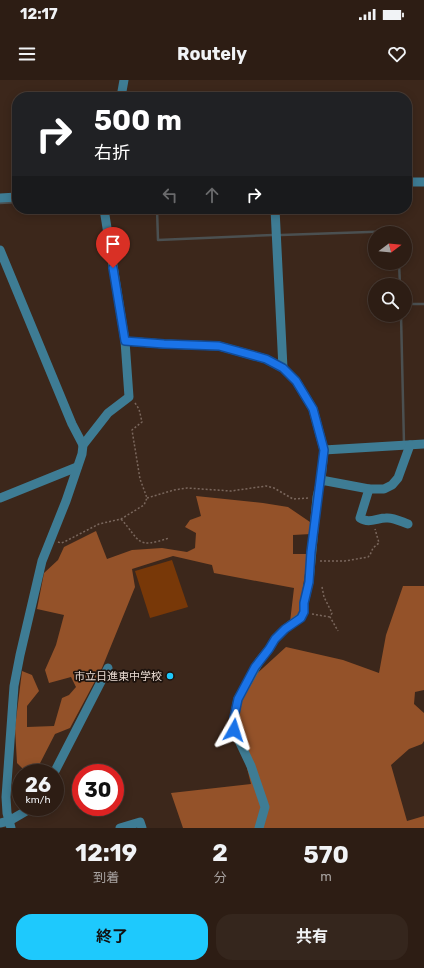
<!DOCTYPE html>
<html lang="ja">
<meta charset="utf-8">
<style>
:root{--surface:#2d1d14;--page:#35261d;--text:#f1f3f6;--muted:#a7a2a0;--line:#483b34;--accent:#1ec9fd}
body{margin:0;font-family:Rubik,"Noto Sans JP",sans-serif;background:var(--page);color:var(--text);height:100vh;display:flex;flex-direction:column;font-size:15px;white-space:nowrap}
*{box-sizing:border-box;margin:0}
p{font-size:13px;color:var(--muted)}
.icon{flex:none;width:22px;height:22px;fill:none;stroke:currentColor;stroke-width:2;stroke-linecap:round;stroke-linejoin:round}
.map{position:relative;height:748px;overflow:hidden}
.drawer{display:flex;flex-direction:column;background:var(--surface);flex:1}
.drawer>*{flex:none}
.guide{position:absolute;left:12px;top:12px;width:400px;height:122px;border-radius:16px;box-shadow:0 2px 10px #0003,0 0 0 1px var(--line);background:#202124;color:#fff;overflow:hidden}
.needle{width:26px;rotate:74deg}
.buttons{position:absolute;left:368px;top:146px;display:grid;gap:8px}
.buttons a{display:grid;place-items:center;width:44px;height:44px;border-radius:50%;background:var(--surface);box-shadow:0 2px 10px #0003,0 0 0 1px var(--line);font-size:20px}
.speed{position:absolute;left:12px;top:684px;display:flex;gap:8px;font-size:20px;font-weight:700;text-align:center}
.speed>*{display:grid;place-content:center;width:52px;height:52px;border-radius:50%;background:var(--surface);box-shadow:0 2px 10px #0003,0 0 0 1px var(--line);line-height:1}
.speed small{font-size:10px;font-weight:400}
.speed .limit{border:6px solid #d22;background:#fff;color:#111}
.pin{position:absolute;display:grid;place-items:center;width:34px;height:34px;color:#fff;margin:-41px -17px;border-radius:50% 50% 50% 0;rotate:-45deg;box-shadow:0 0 4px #0007}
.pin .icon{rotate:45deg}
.me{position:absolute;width:44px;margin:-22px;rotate:6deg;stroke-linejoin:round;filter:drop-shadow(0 0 3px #0008)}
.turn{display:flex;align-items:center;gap:14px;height:84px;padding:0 16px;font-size:18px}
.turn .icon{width:52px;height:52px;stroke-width:2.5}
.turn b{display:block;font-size:28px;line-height:34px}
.lanes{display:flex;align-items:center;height:38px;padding:0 16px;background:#0003;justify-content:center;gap:20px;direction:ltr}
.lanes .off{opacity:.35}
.eta{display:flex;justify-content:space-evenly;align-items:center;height:68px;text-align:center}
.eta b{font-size:24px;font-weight:700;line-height:28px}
.cta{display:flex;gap:8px;margin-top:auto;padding:8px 16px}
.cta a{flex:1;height:46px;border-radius:16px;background:var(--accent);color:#111;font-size:16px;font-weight:700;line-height:46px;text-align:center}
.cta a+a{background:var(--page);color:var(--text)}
.status{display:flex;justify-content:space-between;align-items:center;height:28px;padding:0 20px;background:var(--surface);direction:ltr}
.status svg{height:11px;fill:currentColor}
header{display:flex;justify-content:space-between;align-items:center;height:52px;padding:0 16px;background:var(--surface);font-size:18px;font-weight:700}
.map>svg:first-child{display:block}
</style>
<div class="status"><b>12:17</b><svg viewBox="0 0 49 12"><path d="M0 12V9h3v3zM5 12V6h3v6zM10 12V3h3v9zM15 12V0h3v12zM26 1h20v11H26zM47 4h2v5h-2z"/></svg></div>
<header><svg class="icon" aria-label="menu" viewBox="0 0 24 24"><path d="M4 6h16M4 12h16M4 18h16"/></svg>Routely<svg class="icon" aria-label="heart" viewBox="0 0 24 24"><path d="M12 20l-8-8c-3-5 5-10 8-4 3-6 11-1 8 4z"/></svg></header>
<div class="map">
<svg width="424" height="748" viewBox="0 0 424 748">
<rect width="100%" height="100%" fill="#3c271b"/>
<!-- forest -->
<g fill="#945229">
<path d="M196,416l67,7 25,4 22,15 1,12 -18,1v19h15l-9,59 -9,9 4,-34 -80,-15 -2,-8 -39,-9 -41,13 3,18 -33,81 -32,60 -15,6 -20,39h-12l2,-2 -8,-8 -2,-35 7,-57 10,4 7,16 -12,15v21l27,-1 8,-28 7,-3 7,-8 -5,-10 -22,6 -4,-13 11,-25 8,-30 -27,-6 7,-36 14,-13 6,-13 32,-16 11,28 25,-9 30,-2 25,4 8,-4 1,-15 -11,-6 5,-7 11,-4z"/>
<path d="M403,506h21v104l-9,2 -1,12 10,9v28l-2,3 -13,5 -18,16 16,56 17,-5v12h-241l-12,-35 80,-9 -14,-56 4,-27 10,-22 35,-32 57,13 36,13 7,-38z"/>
<path d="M21,695v14h-1l-7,-7z"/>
</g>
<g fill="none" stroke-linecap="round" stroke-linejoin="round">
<!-- stream -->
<g stroke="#4b5051" stroke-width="2.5">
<path d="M0,123l17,-1"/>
<path d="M157,129l1,31 115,-5"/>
<path d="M281,155l117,-4v2"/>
<path d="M399,183l1,22"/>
<path d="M405,224h19"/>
<path d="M401,235l3,129"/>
</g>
</g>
<!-- building -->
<path fill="#783808" d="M172,480l16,47 -38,11 -15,-47z"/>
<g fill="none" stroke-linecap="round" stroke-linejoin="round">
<!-- path -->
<g stroke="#7a675d" stroke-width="1.5" stroke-dasharray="2 2" stroke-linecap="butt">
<path d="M147,418l27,-8 13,-2 44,3 35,-5 8,2 19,11 16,-1"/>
<path d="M121,439c20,22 14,30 48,19"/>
<path d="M58,462l3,1 3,-1 35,-18 22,-5 23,-14 3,-7 -7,-19 -8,-49 10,-8 -3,-13 -4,-6"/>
<path d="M320,481h25l23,-4 2,-2 3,-7 6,-5 -4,-14"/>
<path d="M322,507l2,10 8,16 -2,4 8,14"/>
<path d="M312,534l18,3"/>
</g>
<!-- minor -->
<g stroke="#3e7c94" stroke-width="9">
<path d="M121,17l3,-17"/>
<path d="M407,102h17"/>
<path d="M0,118l17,-1"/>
<path d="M275,129l8,159"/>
<path d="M0,170l72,174 11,21"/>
<path d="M125,261l39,3 55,2 47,13 17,9 13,13 17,28 11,41 -3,30 -4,17 -8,85 -5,21v9l-3,5 -16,12 -10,10 -6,10 -9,11 -22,39 -4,19v12l17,36 14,41 -6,21"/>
<path d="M324,370l100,-6"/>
<path d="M321,400l48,9h15l8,-4 6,-7 12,-33"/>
<path d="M369,409l-9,29c9,6 17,0 26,0 7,-1 16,4 22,6"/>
<path d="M0,418l77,-31"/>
<path d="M54,693l54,-105"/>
<path d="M0,743l9,-2 24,-14"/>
<path d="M11,748l-4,-15 -1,-16 8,-111 6,-31 22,-94 24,-60 16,-47 1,-9 25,-32 21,-16 -4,-56 -21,-132"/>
<path d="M120,748l20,-6 2,6"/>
</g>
</g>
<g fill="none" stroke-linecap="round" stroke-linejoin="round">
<defs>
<path id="route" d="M113,188l12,73 39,3 55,2 47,13 17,9 13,13 17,28 11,41 -13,102 -2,30 -5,21v9l-3,6 -16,11 -10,10 -6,10 -14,18 -17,32 -4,19v12"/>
</defs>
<!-- route casing -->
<use href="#route" stroke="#114b97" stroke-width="10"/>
<!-- route -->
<use href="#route" stroke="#1a73e8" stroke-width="7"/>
</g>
<!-- markers -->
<circle fill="#1ec9fd" stroke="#1c120d" stroke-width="1.5" cx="170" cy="596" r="4"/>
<g text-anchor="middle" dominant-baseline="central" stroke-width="3.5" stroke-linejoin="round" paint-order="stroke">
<!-- poi labels -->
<g font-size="11" fill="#e9dbd3" stroke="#1c120d" text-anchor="end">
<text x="162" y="596">市立日進東中学校</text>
</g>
</g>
</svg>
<div class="buttons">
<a><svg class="needle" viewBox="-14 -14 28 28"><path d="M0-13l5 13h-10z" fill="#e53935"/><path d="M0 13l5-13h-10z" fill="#a7a2a0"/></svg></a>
<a><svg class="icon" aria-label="search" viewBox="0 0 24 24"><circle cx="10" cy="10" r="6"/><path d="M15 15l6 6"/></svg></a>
</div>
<div class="speed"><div>26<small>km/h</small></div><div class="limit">30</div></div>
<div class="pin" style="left:113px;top:188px;background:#d93025"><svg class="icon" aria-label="arrive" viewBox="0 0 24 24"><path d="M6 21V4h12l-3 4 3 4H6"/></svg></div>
<svg class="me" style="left:234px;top:650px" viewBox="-20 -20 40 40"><path d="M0-17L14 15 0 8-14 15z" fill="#1a73e8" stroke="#fff" stroke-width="4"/></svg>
<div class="guide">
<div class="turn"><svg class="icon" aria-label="right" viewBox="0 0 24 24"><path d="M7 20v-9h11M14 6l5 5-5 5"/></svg><div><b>500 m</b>右折</div></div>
<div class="lanes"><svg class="icon off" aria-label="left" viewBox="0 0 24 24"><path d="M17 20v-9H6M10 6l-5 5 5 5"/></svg><svg class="icon off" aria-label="ahead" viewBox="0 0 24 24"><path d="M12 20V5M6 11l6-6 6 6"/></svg><svg class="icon" aria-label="right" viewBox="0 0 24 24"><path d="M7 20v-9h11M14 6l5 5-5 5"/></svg></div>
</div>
</div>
<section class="drawer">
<div class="eta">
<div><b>12:19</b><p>到着</p></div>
<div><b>2</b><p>分</p></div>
<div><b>570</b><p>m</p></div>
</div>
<div class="cta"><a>終了</a><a>共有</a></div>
</section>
